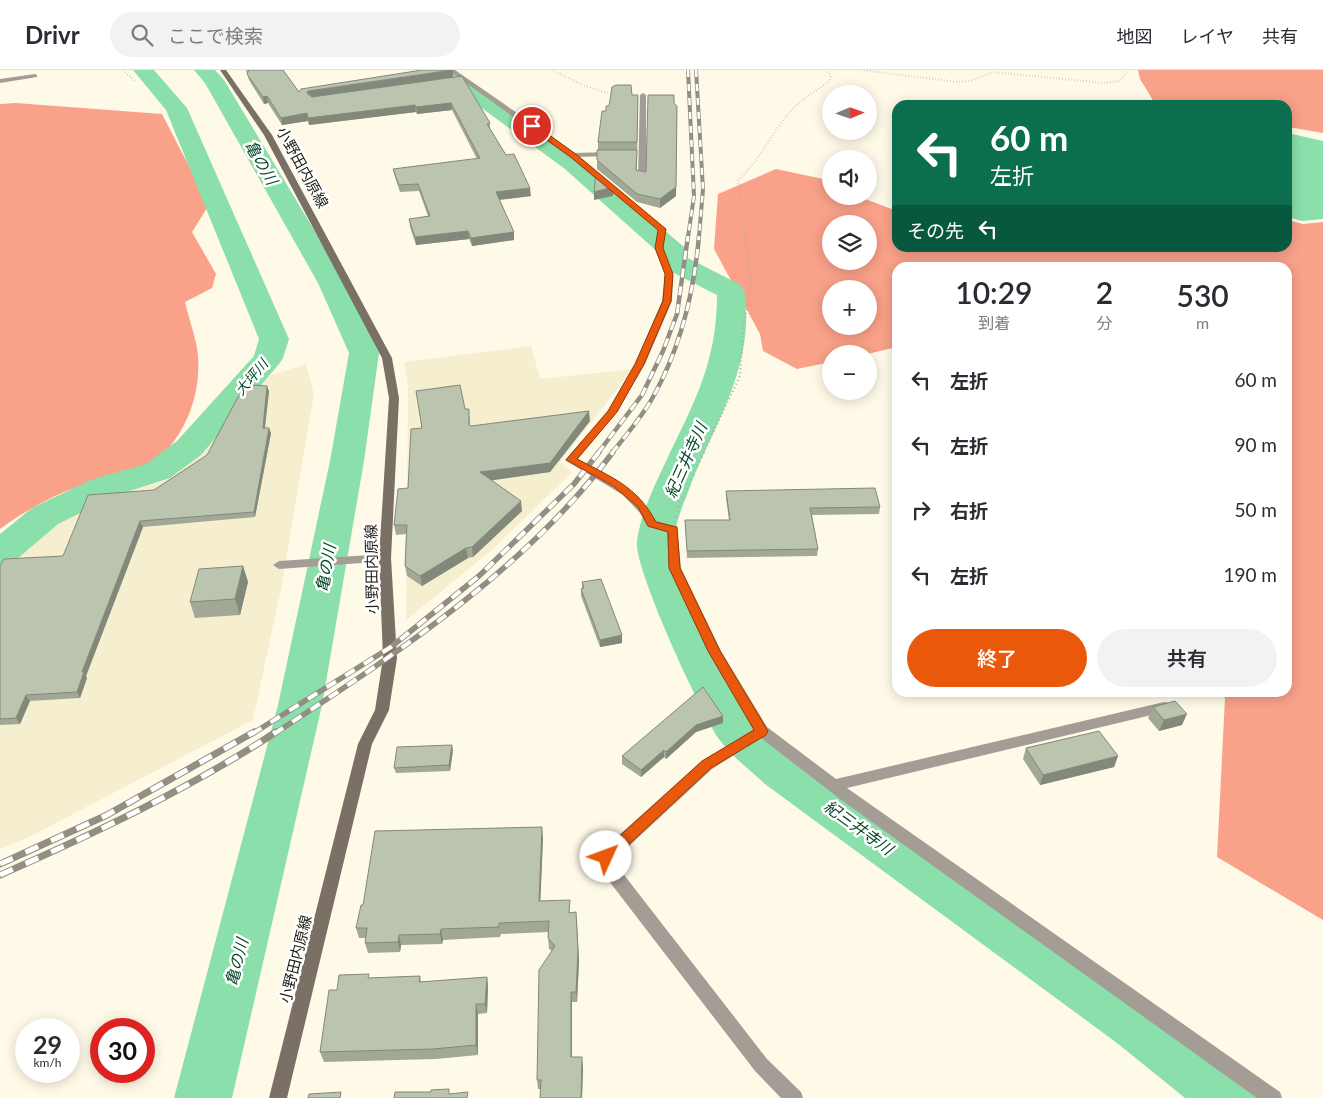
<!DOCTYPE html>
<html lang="ja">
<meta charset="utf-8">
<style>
:root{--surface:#fff;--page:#f2f2f3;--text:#2b2b33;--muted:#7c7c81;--line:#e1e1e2;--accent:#ea580c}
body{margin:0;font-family:Lato,"Noto Sans JP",sans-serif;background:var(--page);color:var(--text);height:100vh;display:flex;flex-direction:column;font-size:19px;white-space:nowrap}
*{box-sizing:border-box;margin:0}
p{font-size:16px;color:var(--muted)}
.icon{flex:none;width:28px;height:28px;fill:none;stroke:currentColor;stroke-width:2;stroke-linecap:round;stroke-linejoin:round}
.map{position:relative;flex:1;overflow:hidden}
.sheet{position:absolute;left:892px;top:192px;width:400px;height:435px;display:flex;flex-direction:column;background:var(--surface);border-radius:15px;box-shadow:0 2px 12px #0003}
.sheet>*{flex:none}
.top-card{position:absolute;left:892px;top:30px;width:400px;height:152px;border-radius:15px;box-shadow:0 2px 12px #0003;background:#0b6e4f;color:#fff;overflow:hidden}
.needle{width:32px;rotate:88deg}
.tools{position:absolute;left:822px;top:15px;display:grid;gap:10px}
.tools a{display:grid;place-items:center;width:55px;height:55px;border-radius:50%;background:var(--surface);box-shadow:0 2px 12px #0003;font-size:25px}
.speed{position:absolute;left:15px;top:948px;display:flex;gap:10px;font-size:25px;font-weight:700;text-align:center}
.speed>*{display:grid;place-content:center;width:65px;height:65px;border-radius:50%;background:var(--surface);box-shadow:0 2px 12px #0003;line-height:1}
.speed small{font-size:12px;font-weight:400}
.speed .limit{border:8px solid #d22;background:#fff;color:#111}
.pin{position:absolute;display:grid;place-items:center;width:42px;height:42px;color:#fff;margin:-21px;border:2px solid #fff;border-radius:50%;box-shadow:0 1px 5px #0007}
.me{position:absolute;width:55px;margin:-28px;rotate:47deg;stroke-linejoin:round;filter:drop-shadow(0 0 4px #0008)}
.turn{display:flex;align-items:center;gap:18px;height:105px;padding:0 15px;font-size:22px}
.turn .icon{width:65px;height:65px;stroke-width:2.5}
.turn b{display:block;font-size:35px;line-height:42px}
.then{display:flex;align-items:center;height:48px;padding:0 15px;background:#0003;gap:10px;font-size:19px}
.eta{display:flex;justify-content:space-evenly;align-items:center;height:85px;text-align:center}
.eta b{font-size:30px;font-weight:600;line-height:35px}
.cta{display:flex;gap:10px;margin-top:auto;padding:10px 15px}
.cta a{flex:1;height:58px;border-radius:30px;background:var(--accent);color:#fff;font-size:20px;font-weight:600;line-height:58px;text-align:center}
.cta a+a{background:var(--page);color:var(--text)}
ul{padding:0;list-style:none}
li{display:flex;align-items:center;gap:15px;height:65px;padding:0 15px}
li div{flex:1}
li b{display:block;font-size:19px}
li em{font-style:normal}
header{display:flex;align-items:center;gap:30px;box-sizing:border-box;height:70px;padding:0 25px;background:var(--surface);border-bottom:1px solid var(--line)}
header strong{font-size:24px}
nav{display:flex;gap:28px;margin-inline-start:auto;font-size:18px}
.search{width:350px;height:45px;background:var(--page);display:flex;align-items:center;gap:12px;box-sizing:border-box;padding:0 18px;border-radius:28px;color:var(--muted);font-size:19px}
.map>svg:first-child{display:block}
</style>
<header>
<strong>Drivr</strong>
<div class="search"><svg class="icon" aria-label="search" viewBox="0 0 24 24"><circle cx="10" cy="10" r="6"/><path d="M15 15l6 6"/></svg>ここで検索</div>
<nav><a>地図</a><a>レイヤ</a><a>共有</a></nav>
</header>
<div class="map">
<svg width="1323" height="1028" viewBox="0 0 1323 1028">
<rect width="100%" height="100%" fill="#fffae8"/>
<!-- built -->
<g fill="#f5eecf">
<path d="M531,276l9,33 93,-10 -73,93 12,10 -79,77 -87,71 2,-234 -4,-24z"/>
<path d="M306,294l8,30 -32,190 -29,136 -220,115 -33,14v-283l20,-21 53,-39 27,-13 51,-8 15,-5 29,-23 50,-68 18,-11z"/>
</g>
<!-- forest -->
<g fill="#f9a189" fill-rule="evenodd">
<path d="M1138,0h185v63l-35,-6v-22h-116l-18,-3 -14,-23z"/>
<path d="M16,33l146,11 47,91 -17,27 24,42 -4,14 -27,14c3,14 8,27 11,41 10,46 -12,106 -56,127 -20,9 -43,9 -63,17 -27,10 -54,25 -77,42v-425z"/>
<path d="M776,99l52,11 3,2v14h26l40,15 1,37h390v-28l15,4 20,-2v698l-106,-63 8,-159 -10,-5 73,-1v-424h-390l-1,79 -30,7h-36v8l-34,7 -34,-18 -3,-17 -46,-85 4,-55zM831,154h38v37h-38zM831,219h38v37h-38z"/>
</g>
<!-- water -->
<path fill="#8adfab" d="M1288,63l35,8v78l-21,2 -14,-4z"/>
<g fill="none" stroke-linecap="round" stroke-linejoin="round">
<!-- river -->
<g fill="#8adfab" fill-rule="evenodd">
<path d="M133,0h21l33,38 102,231 -6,19 -4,6 -78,91 -31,23 -53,17 -59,29 -41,35 -4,6 -13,3v-34l32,-26 61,-29 53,-15 31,-23 77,-85 5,-17 -93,-229z"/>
<path d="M194,0h21l9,10 122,203 33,70 -15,108 -42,244 -90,393h-58l104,-393 52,-244 19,-108 -31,-70 -113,-200z"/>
<path d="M430,0h23l128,89 103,88 4,6v5l53,27c6,9 4,19 5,29 2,64 -37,120 -58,178 -6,15 -14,35 -14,51 0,27 58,148 76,172 13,17 31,29 47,43l358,249 95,71 9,20h-74l-68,-55 -352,-259c-16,-15 -34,-28 -46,-45 -18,-26 -86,-172 -82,-198 4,-29 18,-56 30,-82 28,-58 50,-98 50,-164l-53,-27 -4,-6 1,-7 -96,-86z"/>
</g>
<!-- path-far2 -->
<g stroke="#b3afa0" stroke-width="2" stroke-dasharray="0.5 2.5" stroke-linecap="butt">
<path d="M123,0l12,11"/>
<path d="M552,0l33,16 26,8"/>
<path d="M861,0l97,12 12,-1 23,-9 110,11 17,-2 8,-11"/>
<path d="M745,167l-7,-57c22,-20 33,-46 52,-68 11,-13 26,-21 40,-31l1,-5 -5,-6"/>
</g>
<!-- path-far1 -->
<path stroke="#b3afa0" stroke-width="2.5" stroke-dasharray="1 3" stroke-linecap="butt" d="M703,383l37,-77 3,-45 8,-48 -6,-47"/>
<!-- path -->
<path stroke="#b3afa0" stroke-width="3" stroke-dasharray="1 4" stroke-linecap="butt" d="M676,447l3,-13 25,-52"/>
<!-- service -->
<g fill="#a49d95" fill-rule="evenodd">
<path d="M643,23l3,2v82l-4,2 -4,-2 2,-82z"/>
<path d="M614,82h3v4l-45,1 -4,-2 4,-2z"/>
<path d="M385,484l6,4 -2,3 -110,8 -6,-4 6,-4z"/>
</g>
<!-- minor -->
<g fill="#a49d95" fill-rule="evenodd">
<path d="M448,0h7l120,83 91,76 -3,19 10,26 -1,27 -27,63 -28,48 -39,47c32,16 59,31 78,62l21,6 4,41 40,83 46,76 69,52 328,-77 5,1 2,4 -2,4 -5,1 -317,76 433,304 2,6h-25l-417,-299 -79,-61 -49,31 -97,90 6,12 146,188 34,33 2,6h-22l-26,-27 -146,-190 -11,-24 2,-5 102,-91 52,-32 -46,-78 -39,-83 -2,-36 -19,-5 -8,-14 -17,-18 -58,-35 43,-49 27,-47 27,-63 3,-27 -10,-26 3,-18 -89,-73z"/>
<path d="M35,4l2,1v2l-37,6v-4z"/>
</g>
<!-- secondary -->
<path fill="#7b7066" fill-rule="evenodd" d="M220,0h6l46,65 120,223 7,40 -8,160 6,100 -8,52 -17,34 -85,354h-18l89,-354 17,-34 8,-52 -4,-100 10,-160 -7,-40 -118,-223z"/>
<defs>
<g id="rail-far3">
<path d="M688,0l6,126 -6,41"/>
<path d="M696,0l7,119 -4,48"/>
</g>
<g id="rail-far2">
<path d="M598,383l44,-58 21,-44 14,-37 11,-78"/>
<path d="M612,383c14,-18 30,-36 41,-56 28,-50 41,-105 46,-161"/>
</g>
<g id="rail-far1">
<path d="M252,664l139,-87 88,-71 95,-92 25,-32"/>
<path d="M274,664c123,-81 250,-163 339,-282"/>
</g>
<g id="rail">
<path d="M0,794l107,-49 147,-83"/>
<path d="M0,805c95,-42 189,-86 276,-143"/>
</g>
</defs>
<!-- rail-far3 casing -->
<use href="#rail-far3" stroke="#928e81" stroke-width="4"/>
<!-- rail-far2 casing -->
<use href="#rail-far2" stroke="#928e81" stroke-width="4.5"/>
<!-- rail-far1 casing -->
<use href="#rail-far1" stroke="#928e81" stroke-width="5.5"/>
<!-- rail casing -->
<use href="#rail" stroke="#928e81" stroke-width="7"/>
<!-- rail-far3 -->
<use href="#rail-far3" stroke="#fff" stroke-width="2.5" stroke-dasharray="7" stroke-linecap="butt"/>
<!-- rail-far2 -->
<use href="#rail-far2" stroke="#fff" stroke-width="3" stroke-dasharray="9" stroke-linecap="butt"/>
<!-- rail-far1 -->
<use href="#rail-far1" stroke="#fff" stroke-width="4" stroke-dasharray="11" stroke-linecap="butt"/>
<!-- rail -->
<use href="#rail" stroke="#fff" stroke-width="5" stroke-dasharray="14" stroke-linecap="butt"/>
</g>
<!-- wall -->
<g fill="#a1a996">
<path d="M246,0h37l16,22 154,-15 37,46v6l41,67 -32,4 15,32v8l-42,6 -3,-7 -53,6 -6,-18 -1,-8 19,-3 -9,-25 -19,1 -5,-15 -2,-8 84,-10 -25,-49 -35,4 -1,-2 -107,13 -1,-4 -26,4 -14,-22 -4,1 -15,-24z"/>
<path d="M632,25h6l-1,75 39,26 -16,12 -23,-6 -40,-33v-9l1,-10v-8l8,-31 3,-5z"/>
<path d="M269,321l-4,37 6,5 -16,84 -112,10 -57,149 1,2 -7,20 -50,3 -10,23 -20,1v-159l63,-10 91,-66 53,-35z"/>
<path d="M465,339l5,9v8h1l119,-5 -40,51 -58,8 30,31 -49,46 -5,1 -46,28 -15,-10 -2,-10 1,-32 -10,1 -2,-10 14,-37 14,-60z"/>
<path d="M726,421l154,16 -1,7 -67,1 6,34 -1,7 -130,2 -2,-38h44l-3,-22z"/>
<path d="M243,496l5,16 -8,33 -45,3 -5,-16z"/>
<path d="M582,512l40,53v8l-22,4 -19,-51v-7l1,-1z"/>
<path d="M1153,637l29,18 -23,6 -11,-13z"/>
<path d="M723,646v7l-27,9 -30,27 -2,-2 -23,20 -19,-13v-8z"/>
<path d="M1026,678l92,8 -4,11 -74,18 -17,-26z"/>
<path d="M453,680l-3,21 -54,2 -2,-5z"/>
<path d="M543,768l-3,63 30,12 7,10 2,38 -2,41h-5v55l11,10 -1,31h-42l1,-9h-3l-1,-9 15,-129 -3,-2 -1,-11 1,-6 -48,2 -1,3 -57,3 -1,4 -41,1 -1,7 -32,1 -3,-10 1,-5h-7l-3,-10 7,-23z"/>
<path d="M420,906l1,6 66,-5 1,10 -1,26 -9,1v41l-42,4 -112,3 -4,-10 17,-62 33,-12z"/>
</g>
<!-- shaded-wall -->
<g fill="#83897a">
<path d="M453,0v7l-145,23 -1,-7 1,-2z"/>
<path d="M267,26l1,7 -4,1 -1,-7z"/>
<path d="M451,33l1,7 -35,4 -1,-7z"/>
<path d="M415,35l1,7 -107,13 -1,-7z"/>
<path d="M677,36l-1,90 -16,12v-9z"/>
<path d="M307,43l1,8 -26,4 -1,-7z"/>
<path d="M613,117v9l-19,4v-8z"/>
<path d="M530,118l1,8 -34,4 -1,-8z"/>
<path d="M468,161l1,8 -53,6 -1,-8z"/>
<path d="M514,162v8l-42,6 -1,-8z"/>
<path d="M267,316l2,5 -5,43 -1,-6z"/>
<path d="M589,341l1,10 -40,51 -69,10 -1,-10z"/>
<path d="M269,358l2,5 -16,84 -1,-5z"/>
<path d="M521,431l1,10 -49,46 -1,-10z"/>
<path d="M140,451l3,6 -57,149 1,2 -7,20 -3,-6 5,-20z"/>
<path d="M466,478l2,10 -46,28 -2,-10z"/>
<path d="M243,496l5,16 -8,33 -5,-16z"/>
<path d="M622,565v8l-22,4v-7z"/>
<path d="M26,625l4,6 -10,23 -4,-6z"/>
<path d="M1187,644l-5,11 -23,6 5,-11z"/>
<path d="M723,646v7l-27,9 -30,27v-7l30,-27z"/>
<path d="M452,675l1,5 -3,21 -1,-6z"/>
<path d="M664,680v7l-23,20v-7z"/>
<path d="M1118,686l-4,11 -74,18 3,-10z"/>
<path d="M542,757l1,11 -3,73 -1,-10z"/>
<path d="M576,842l3,49 -2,41 -1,-10z"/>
<path d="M441,859l2,11 -1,4 -2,-10z"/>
<path d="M399,865l2,10 -1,7 -2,-10z"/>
<path d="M487,907l1,10 -1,26 -2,-9z"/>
<path d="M571,922l1,10v65l-1,-10z"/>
<path d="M476,934l2,10v41l-2,-10z"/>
<path d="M582,987l1,10 -1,31h-1z"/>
</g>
<!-- building -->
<g fill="#bbc4af" stroke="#83897a">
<path d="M249,0h34l16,22 2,-3 121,-19h30l-144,21 -1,2 5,4 150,-21 28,47 -3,1 19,31 8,-1 16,34 -34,4 18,40 -43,6 -3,-7 -53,6 -6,-18 21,-3 -12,-32 -19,1 -6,-16 87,-11 -29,-55 -35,4 -1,-2 -107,13 -1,-5 -26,5 -14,-22 -4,1 -16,-23z"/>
<path d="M616,15h15l1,10h6l-1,47h-39l4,-31h4v-5h3l3,-19z"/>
<path d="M648,25h26v8l3,3 -1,81 -16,12 -23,-5 -40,-34v-10h40l-1,20 10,2z"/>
<path d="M596,103l17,14 -19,5z"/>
<path d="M252,315l15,1 -4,42h6l-15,84 -114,9 -58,151h2l-7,20 -51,3 -10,23 -16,1v-153l4,-7 59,-3 25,-61 66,-5 53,-35 31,-58z"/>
<path d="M460,315l5,24h4v16l2,1 118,-15 -39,52 -70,9 41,29 -49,46 -6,1 -46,28 -15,-10 2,-41h-13l4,-36 10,-1 3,-59 11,-1 -6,-37z"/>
<path d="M875,418l5,19 -70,1 8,41 -131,2 -2,-31h45l-4,-29z"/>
<path d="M243,496l-8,33 -45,3 9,-33z"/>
<path d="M601,509l21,56 -22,5 -19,-51 3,-1 -2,-6z"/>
<path d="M703,617l20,29 -27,9 -30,27 -2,-2 -23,20 -19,-14z"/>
<path d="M1175,631l12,13 -23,6 -11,-13z"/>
<path d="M1099,661l19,25 -75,19 -17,-27z"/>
<path d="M452,675l-3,20 -55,3 3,-21z"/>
<path d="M542,757l-3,74 31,-1 -1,13 7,-1 2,38 -2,42h-5v65h11l-1,41h-41l1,-18h-4l2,-110 16,-24 -7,-8 1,-17 -50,2v4l-58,2 -1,5 -41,1 -1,7 -33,1 2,-15h-11l5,-23h2l12,-74z"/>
<path d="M369,904l-1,4 52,-2 -1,6 68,-5 -2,27h-9v41l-43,4 -113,3 9,-62h8l2,-15z"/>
<path d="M449,1019v5l19,-2 -1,6h-73l1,-6h36v-2z"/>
<path d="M341,1022l-1,6h-32l1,-4z"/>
</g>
<!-- route -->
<path fill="#ea580c" stroke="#983908" d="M529,54h5l43,31 89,74 -3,19 10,26 -2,27 -27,63 -27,48 -40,47c34,18 60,27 79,63l21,5 3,41 40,83 48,80 -2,4 -55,33 -100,93 -5,2 -5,-2 -2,-4 2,-4 101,-92 52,-31 -46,-79 -39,-83 -1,-36 -20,-6 -10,-19 -25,-21 -47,-26 42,-49 27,-47 28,-63 2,-27 -10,-26 3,-18 -86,-72 -43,-31z"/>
<g text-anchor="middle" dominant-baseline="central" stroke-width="5" stroke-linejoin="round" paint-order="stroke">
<!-- far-water labels -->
<g font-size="14" font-style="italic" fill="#034929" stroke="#fff">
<text transform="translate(251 307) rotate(-50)">大坪川</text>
</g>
<!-- street labels -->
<g font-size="15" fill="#1e1c14" stroke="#fff">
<text transform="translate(303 97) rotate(61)">小野田内原線</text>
<text transform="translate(371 499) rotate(-91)">小野田内原線</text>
<text transform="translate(295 889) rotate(-76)">小野田内原線</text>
</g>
<!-- water labels -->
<g font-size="16" font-style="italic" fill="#034929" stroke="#fff">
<text transform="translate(262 92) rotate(60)">亀の川</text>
<text transform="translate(685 390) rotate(-66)">紀三井寺川</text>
<text transform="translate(325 498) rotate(-80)">亀の川</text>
<text transform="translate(859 757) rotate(36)">紀三井寺川</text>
<text transform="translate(236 892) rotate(-76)">亀の川</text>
</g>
</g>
</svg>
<div class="tools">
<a><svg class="needle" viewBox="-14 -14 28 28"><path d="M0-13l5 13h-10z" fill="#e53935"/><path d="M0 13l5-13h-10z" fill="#7c7c81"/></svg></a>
<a><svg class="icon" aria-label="sound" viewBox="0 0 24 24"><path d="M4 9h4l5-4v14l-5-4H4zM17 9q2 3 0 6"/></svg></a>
<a><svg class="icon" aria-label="layers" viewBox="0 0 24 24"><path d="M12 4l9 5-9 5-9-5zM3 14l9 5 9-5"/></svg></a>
<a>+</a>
<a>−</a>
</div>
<div class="speed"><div>29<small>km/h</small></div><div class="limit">30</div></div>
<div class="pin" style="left:532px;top:56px;background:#d93025"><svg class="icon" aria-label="arrive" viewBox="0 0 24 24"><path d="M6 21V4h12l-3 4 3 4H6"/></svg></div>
<svg class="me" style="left:606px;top:787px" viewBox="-20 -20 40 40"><circle r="19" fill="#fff"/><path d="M0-13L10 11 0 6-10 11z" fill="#ea580c"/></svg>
<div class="top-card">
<div class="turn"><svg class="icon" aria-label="left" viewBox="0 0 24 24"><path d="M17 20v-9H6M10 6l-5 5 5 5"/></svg><div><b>60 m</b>左折</div></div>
<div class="then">その先<svg class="icon" aria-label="left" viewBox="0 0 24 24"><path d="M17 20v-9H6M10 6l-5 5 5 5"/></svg></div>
</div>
<section class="sheet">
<div class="eta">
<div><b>10:29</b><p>到着</p></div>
<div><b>2</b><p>分</p></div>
<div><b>530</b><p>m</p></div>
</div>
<ul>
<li><svg class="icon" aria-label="left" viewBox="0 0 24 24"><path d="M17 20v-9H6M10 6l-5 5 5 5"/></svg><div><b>左折</b></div><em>60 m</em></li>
<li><svg class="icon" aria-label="left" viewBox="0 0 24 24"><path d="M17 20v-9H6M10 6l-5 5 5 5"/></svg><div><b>左折</b></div><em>90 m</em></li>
<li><svg class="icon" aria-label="right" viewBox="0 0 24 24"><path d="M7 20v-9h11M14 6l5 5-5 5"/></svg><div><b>右折</b></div><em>50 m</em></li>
<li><svg class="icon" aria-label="left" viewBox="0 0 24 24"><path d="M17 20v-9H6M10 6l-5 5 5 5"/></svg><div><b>左折</b></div><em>190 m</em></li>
</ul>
<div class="cta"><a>終了</a><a>共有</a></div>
</section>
</div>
